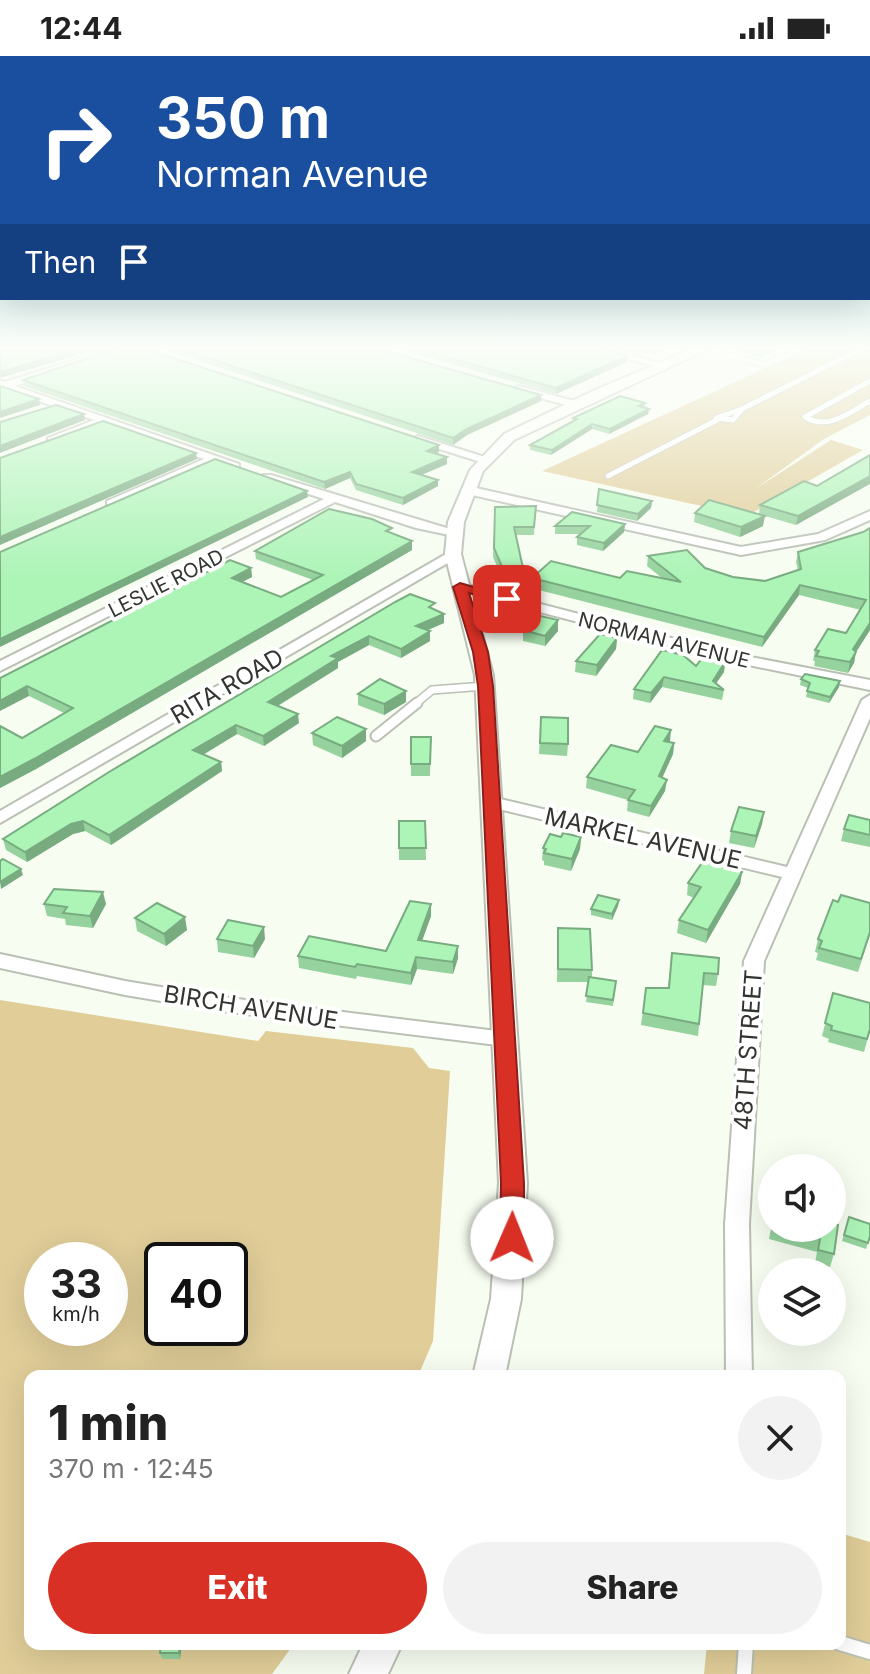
<!DOCTYPE html>
<meta charset="utf-8">
<style>
:root{--surface:#fff;--page:#f2f2f2;--text:#222;--muted:#767676;--accent:#d93025}
body{margin:0;font-family:Inter,sans-serif;background:var(--page);color:var(--text);height:100vh;display:flex;flex-direction:column;font-size:30px;white-space:nowrap}
*{box-sizing:border-box;margin:0}
p{font-size:26px;color:var(--muted)}
.icon{flex:none;width:44px;height:44px;fill:none;stroke:currentColor;stroke-width:2;stroke-linecap:round;stroke-linejoin:round}
.map{position:relative;flex:1;overflow:hidden}
.drawer{position:absolute;left:24px;top:1314px;width:822px;height:280px;display:flex;flex-direction:column;background:var(--surface);border-radius:16px;box-shadow:0 8px 32px #0002}
.drawer>*{flex:none}
.hud{position:absolute;left:0px;top:0px;width:870px;height:244px;box-shadow:0 8px 32px #0002;background:#1a4fa0;color:#fff;overflow:hidden}
.tools{position:absolute;left:758px;top:1098px;display:grid;gap:16px}
.tools a{display:grid;place-items:center;width:88px;height:88px;border-radius:50%;background:var(--surface);box-shadow:0 8px 32px #0002;font-size:40px}
.speed{position:absolute;left:24px;top:1186px;display:flex;gap:16px;font-size:40px;font-weight:700;text-align:center}
.speed>*{display:grid;place-content:center;width:104px;height:104px;border-radius:50%;background:var(--surface);box-shadow:0 8px 32px #0002;line-height:1}
.speed small{font-size:20px;font-weight:400}
.speed .limit{border:4px solid #111;border-radius:12px;background:#fff;color:#111}
.pin{position:absolute;display:grid;place-items:center;width:68px;height:68px;color:#fff;margin:-34px;border-radius:16px;box-shadow:0 4px 12px #0006}
.me{position:absolute;width:88px;margin:-44px;rotate:1deg;stroke-linejoin:round;filter:drop-shadow(0 0 6px #0008)}
.turn{display:flex;align-items:center;gap:28px;height:168px;padding:0 24px;font-size:36px}
.turn .icon{width:104px;height:104px;stroke-width:2.5}
.turn b{display:block;font-size:56px;line-height:68px}
.then{display:flex;align-items:center;height:76px;padding:0 24px;background:#0003;gap:16px;font-size:30px}
.round{display:grid;place-items:center;flex:none;width:84px;height:84px;border-radius:42px;background:var(--page)}
.head{display:flex;align-items:center;justify-content:space-between;height:136px;padding:0 24px}
h1{font-size:48px;font-weight:800;line-height:60px}
.button{display:flex;gap:16px;margin-top:auto;padding:16px 24px}
.button a{flex:1;height:92px;border-radius:48px;background:var(--accent);color:#fff;font-size:32px;font-weight:800;line-height:92px;text-align:center}
.button a+a{background:var(--page);color:var(--text)}
.status{display:flex;justify-content:space-between;align-items:center;height:56px;padding:0 40px;background:var(--surface);direction:ltr}
.status svg{height:22px;fill:currentColor}
.map>svg:first-child{display:block}
</style>
<div class="status"><b>12:44</b><svg viewBox="0 0 49 12"><path d="M0 12V9h3v3zM5 12V6h3v6zM10 12V3h3v9zM15 12V0h3v12zM26 1h20v11H26zM47 4h2v5h-2z"/></svg></div>
<div class="map">
<svg width="870" height="1618" viewBox="0 0 870 1618">
<rect width="100%" height="100%" fill="#f7fdf1"/>
<!-- green -->
<g fill="#e0cd98" fill-rule="evenodd">
<path d="M805,294h65v65l-46,24 -69,50 76,-49 32,10 -116,66 -205,-45z"/>
<path d="M0,944l258,41 8,-10 147,17 16,20 21,3 -17,270 -15,35h-388v268h264l-22,30h-272zM42,1204h68v68h-68zM162,1204h68v68h-68z"/>
<path d="M840,1477l30,9v132h-166l3,-30h133z"/>
</g>
<g fill="none" stroke-linecap="round" stroke-linejoin="round">
<defs>
<g id="service-far3">
<path d="M711,294l53,15 38,-15"/>
<path d="M870,325l-65,36c23,14 45,-5 65,-16"/>
<path d="M742,353l-9,11 -17,-2z"/>
<path d="M742,353l117,-59"/>
<path d="M608,420l111,-57"/>
</g>
<path id="service-far2" d="M414,649l18,-15 53,-4"/>
<path id="service-far1" d="M376,680l41,-33"/>
<g id="service">
<path d="M840,1587l30,9"/>
<path d="M744,1618l2,-30"/>
</g>
<g id="minor">
<path d="M107,294h15l-107,36 224,78v4l-24,-5 -100,44h-8v-6l97,-42 -100,-35 -48,18h-8v-4l46,-18 -94,-32v-7l5,1z"/>
<path d="M598,294h17l53,16 -5,3z"/>
<path d="M518,330l60,16 1,2 -5,3 -60,-16 -1,-2z"/>
<path d="M418,380l70,22 2,2 -6,3 -70,-22 -1,-2z"/>
<path d="M263,419h8l189,57 -6,4 -38,-8 -81,-26 -335,169v-10l324,-162 -61,-20z"/>
<path d="M467,430l274,61 77,-13 52,-23v9l-45,20 -84,15 -278,-62v-6z"/>
<path d="M453,494l6,4 -1,3 -458,266v-12z"/>
<path d="M460,527l265,69 145,28v10l-146,-30 -269,-70 -2,-3z"/>
<path d="M870,639v23l-106,243 -15,263 3,152h-26l-1,-152 19,-263 38,-84 -296,-71 -2,-4 8,-5 295,70 75,-167z"/>
<path d="M0,898l125,27 96,16 284,35 7,2 3,5 -3,5 -7,2 -284,-35 -96,-16 -125,-27z"/>
</g>
<g id="tertiary">
<path d="M690,294h16l-192,90 -31,31 -19,51 -3,32 32,121 34,508 -6,116 -16,77h-32l18,-77 8,-116 -24,-508 -30,-121 3,-32 22,-52 34,-36 91,-44z"/>
<path d="M363,1588h39l-14,30h-39z"/>
</g>
</defs>
<!-- service-far3 casing -->
<use href="#service-far3" stroke="#bac0b4" stroke-width="7"/>
<!-- service-far2 casing -->
<use href="#service-far2" stroke="#bac0b4" stroke-width="10"/>
<!-- service-far1 casing -->
<use href="#service-far1" stroke="#bac0b4" stroke-width="13"/>
<!-- service casing -->
<use href="#service" stroke="#bac0b4" stroke-width="18"/>
<!-- minor casing -->
<use href="#minor" stroke="#bac0b4" stroke-width="4"/>
<!-- tertiary casing -->
<use href="#tertiary" stroke="#bac0b4" stroke-width="4"/>
<!-- service-far3 -->
<use href="#service-far3" stroke="#fff" stroke-width="5"/>
<!-- service-far2 -->
<use href="#service-far2" stroke="#fff" stroke-width="7"/>
<!-- service-far1 -->
<use href="#service-far1" stroke="#fff" stroke-width="9"/>
<!-- service -->
<use href="#service" stroke="#fff" stroke-width="14"/>
<!-- minor -->
<use href="#minor" fill="#fff" fill-rule="evenodd"/>
<!-- tertiary -->
<use href="#tertiary" fill="#fff" fill-rule="evenodd"/>
</g>
<!-- wall -->
<g fill="#95d29d">
<path d="M167,294h215l159,45v6l-74,34 -14,10z"/>
<path d="M402,294h207l18,12 -71,32z"/>
<path d="M622,294h41l-11,5z"/>
<path d="M738,294h37l-15,7z"/>
<path d="M23,324l416,72 -4,1 12,4v7l-26,11 17,11 -35,19 -47,-15 -6,-12 -25,11 -301,-103z"/>
<path d="M645,347v4l4,2 -1,5 -39,20 -17,-5 -41,26 -21,-5v-5l43,-23v-4z"/>
<path d="M817,430l-21,39 -37,-11 1,-9z"/>
<path d="M599,433l53,12 -1,7 -14,13 -40,-9z"/>
<path d="M536,450l-2,29h-18l7,33 -1,9 -20,1 -9,-21 2,-50z"/>
<path d="M695,457l68,13 -23,11 -46,-15z"/>
<path d="M625,468l-1,8 -21,19 -26,-6v-8l4,-3h-26v-8z"/>
<path d="M863,476l7,98 -14,22 -2,11 -6,10 -34,-7 1,-5h-2l2,-11 31,-17 15,-23 -62,-15 -37,52 -231,-59 1,-10h130l-15,-12 1,-10 57,12 28,9 32,4 33,-11 -2,-8 2,-10z"/>
<path d="M392,478l20,7v9l-376,219 -36,19v-62l22,12 42,-25 -35,-17 -29,-18 251,-110 1,9 -10,5 39,15 32,-17 -57,-21 -1,-8z"/>
<path d="M395,546l40,8 9,4v9l-16,7 2,11 -29,17 -32,-13 -31,17v6l-60,38 21,17 -35,23 -27,-12 -34,21 18,7 1,9 -111,74 -26,-14 -12,3 -46,28 -21,-12 -3,-11z"/>
<path d="M523,574l35,1 -13,15 -22,-5z"/>
<path d="M617,582l-1,11 -20,27 -21,-4 1,-11z"/>
<path d="M662,594l34,16 29,-4 -1,10 -8,11 8,7 -2,10 -60,-13 -12,16 -17,-4 1,-10z"/>
<path d="M801,623l39,2 -1,6 -10,16 -23,-6 2,-9 -8,-3z"/>
<path d="M406,635v11l-22,13 -26,-10v-11z"/>
<path d="M541,661l27,27 -1,12 -28,-2z"/>
<path d="M366,673v12l-24,17 -29,-13 -1,-12z"/>
<path d="M411,681h20l-1,39h-19z"/>
<path d="M670,685v1l4,1 -1,11 -11,24 3,13 -16,26 -22,-6 1,-11 -42,-12 1,-11 51,-25z"/>
<path d="M764,756l-2,12 -8,24 -25,-5 2,-12z"/>
<path d="M870,764v27l-29,-6 3,-12z"/>
<path d="M399,765h26l1,39h-27z"/>
<path d="M561,781h20l-1,12 -9,22 -27,-6v-4l-2,-1 1,-12z"/>
<path d="M742,816l-2,12 -34,59 -29,-10 2,-13 15,-22 -7,-3 1,-12z"/>
<path d="M619,844l-1,6 -6,14 -21,-5v-6z"/>
<path d="M838,846l32,1v32l-12,37 -42,-12 2,-7 -3,-1 3,-13z"/>
<path d="M44,848h62l-13,24 -27,-3 -1,-6 -18,-3z"/>
<path d="M431,848v12l-9,25 36,17 -5,16 -36,-5 -6,16 -54,-9 -1,3 -57,-11 -1,-12 88,-5z"/>
<path d="M135,862l52,12 -21,16 -29,-15z"/>
<path d="M558,872l34,42v8l24,3 -3,25 -27,-4 3,-20h-32z"/>
<path d="M217,883h48l-11,19 -36,-6z"/>
<path d="M672,897l46,21 -2,12 -13,-1 -5,51 -57,-11 5,-37h22z"/>
<path d="M833,937l37,37 -6,22 -36,-10 1,-3 -7,-3z"/>
<path d="M849,1161l21,19 -4,13 -24,-8z"/>
<path d="M772,1167v5h60l2,26 -4,13 -15,-4 2,-11 -48,-13z"/>
<path d="M161,1588h21l-2,15h-18l-2,-6z"/>
</g>
<!-- shaded-wall -->
<g fill="#79ab80">
<path d="M75,294h20l-95,28v-6z"/>
<path d="M652,294h11l-11,5z"/>
<path d="M763,294h12l-15,7 1,-6z"/>
<path d="M627,300v6l-71,32v-6z"/>
<path d="M541,339v6l-74,34 -14,10v-7l14,-9z"/>
<path d="M39,343l1,6 -40,13v-6z"/>
<path d="M649,353l-1,5 -39,20 1,-5z"/>
<path d="M84,358l1,6 -85,33v-7z"/>
<path d="M592,368v5l-41,26 1,-5z"/>
<path d="M439,389v7l-12,5v-6z"/>
<path d="M196,397l1,6 -197,86v-8z"/>
<path d="M447,401v7l-35,15v-7z"/>
<path d="M350,416v6l-25,11 -1,-7z"/>
<path d="M870,420v8l-74,41 2,-9z"/>
<path d="M438,424v6l-35,19v-7z"/>
<path d="M307,435l1,6 -308,150v-8z"/>
<path d="M652,445l-1,7 -14,13 1,-7z"/>
<path d="M765,460l-2,10 -23,11 1,-10z"/>
<path d="M625,468l-1,8 -21,19 1,-8z"/>
<path d="M412,485v9l-376,219 -36,19v-11z"/>
<path d="M251,512l1,9 -20,10v-9z"/>
<path d="M800,529l-1,10 -37,52 2,-10z"/>
<path d="M444,558v9l-28,12v-9z"/>
<path d="M558,564v11l-13,15v-10z"/>
<path d="M870,567v7l-19,30 2,-11z"/>
<path d="M430,575v10l-29,17v-9z"/>
<path d="M369,580v9l-31,17v6l-69,43 -1,-9 63,-46z"/>
<path d="M617,582l-1,11 -20,27 1,-11z"/>
<path d="M856,596l-2,11 -6,10 2,-11z"/>
<path d="M725,606l-1,10 -11,16v-7z"/>
<path d="M664,621l-2,10 -12,16 1,-10z"/>
<path d="M840,625l-1,6 -10,16 1,-6z"/>
<path d="M27,630l2,10 -29,15v-10z"/>
<path d="M406,635v11l-22,13v-11z"/>
<path d="M298,658l1,9 -35,23 -1,-10z"/>
<path d="M236,669l1,9 -43,26 -1,-10z"/>
<path d="M366,673v12l-24,17v-12z"/>
<path d="M671,674l-1,11 -7,11 1,-11z"/>
<path d="M674,687l-1,11 -15,33 1,-11z"/>
<path d="M221,706l1,9 -111,74 -2,-10z"/>
<path d="M667,724l-2,11 -16,26 2,-11z"/>
<path d="M764,756l-2,12 -8,24 2,-12z"/>
<path d="M83,765l2,10 -12,3 -46,28 -2,-10 46,-28z"/>
<path d="M581,781l-1,12 -9,22 1,-12z"/>
<path d="M21,813l2,6 -22,14 -1,-7z"/>
<path d="M742,816l-2,12 -34,59 2,-13z"/>
<path d="M103,836l3,12 -13,24 -3,-12z"/>
<path d="M619,844l-1,6 -6,14v-6z"/>
<path d="M431,848v12l-13,36v-12z"/>
<path d="M185,861l2,13 -21,16 -2,-12z"/>
<path d="M264,871l1,12 -11,19 -1,-12z"/>
<path d="M458,890v12l-5,16v-12z"/>
<path d="M416,901l1,12 -6,16v-12z"/>
<path d="M180,1588h2l-2,15 -1,-6z"/>
</g>
<!-- building -->
<g fill="#adf4b7" stroke="#79ab80" stroke-width="2">
<path d="M0,294h75l-75,22z"/>
<path d="M112,294h37l290,95 -12,6 20,6 -35,15 26,8 -35,18 -47,-14 -6,-12 -26,10 -301,-102z"/>
<path d="M183,294h199l159,45 -74,34 -14,9z"/>
<path d="M421,294h188l18,6 -71,32z"/>
<path d="M0,330l39,13 -39,13z"/>
<path d="M620,340l25,7 -6,3 10,3 -39,20 -18,-5 -40,26 -22,-5 47,-26 -4,-1z"/>
<path d="M56,349l28,9 -84,32v-24z"/>
<path d="M103,365l93,32 -196,84v-79z"/>
<path d="M870,399v21l-72,40 -38,-11 44,-24 13,5z"/>
<path d="M215,403l92,32 -307,148v-87z"/>
<path d="M599,433l53,12 -14,13 -41,-9z"/>
<path d="M709,444l56,16 -24,11 -46,-14z"/>
<path d="M536,450l-2,21h-20l9,41 -20,1 -9,-21 1,-41z"/>
<path d="M329,453l43,10 20,9 -6,3 26,10 -378,218 -34,18v-51l22,12 51,-30 -46,-22 -27,15v-23l230,-118 21,8 -19,10 49,19 42,-22 -68,-24z"/>
<path d="M572,456l53,12 -21,19 -27,-6 13,-11h-35z"/>
<path d="M870,472v95l-17,26 3,3 -6,10 -34,-6 3,-5 -4,-1 13,-21 18,4 20,-33 -66,-15 -36,52 -232,-59 19,-17 69,17 7,-7 54,11 -33,-26 39,-6 18,18 28,9 32,4 36,-12 -3,-17 65,-20z"/>
<path d="M410,538l25,9 -6,4 15,7 -28,12 14,5 -29,18 -32,-13 -38,20 7,2 -70,44 30,12 -35,22 -27,-11 -43,25 28,12 -112,73 -26,-14 -12,3 -46,28 -22,-13 106,-67 286,-170z"/>
<path d="M536,559l22,5 -13,16 -22,-6z"/>
<path d="M600,578l17,4 -20,27 -21,-4z"/>
<path d="M662,594l21,5 13,11 7,-9 22,5 -12,19 11,9 -60,-13 -13,16 -17,-4z"/>
<path d="M805,618l35,7 -10,16 -23,-6 3,-8 -9,-4z"/>
<path d="M380,623l26,12 -22,13 -26,-10z"/>
<path d="M337,661l29,12 -24,17 -30,-13z"/>
<path d="M541,661l27,1v26l-28,-1z"/>
<path d="M655,670l16,4 -7,11 10,2 -15,33 8,4 -16,26 -23,-6 7,-10 -48,-13 24,-32 27,7z"/>
<path d="M411,681h20l-1,27h-19z"/>
<path d="M739,751l25,5 -8,24 -25,-5z"/>
<path d="M849,759l21,5v15l-26,-6z"/>
<path d="M399,765h26l1,27h-27z"/>
<path d="M563,777l18,4 -9,22 -28,-6 2,-4 -3,-1 7,-14 11,3z"/>
<path d="M3,803l18,10 -21,13v-21z"/>
<path d="M704,804l38,12 -34,58 -29,-10 22,-33 -13,-4z"/>
<path d="M54,833l49,3 -13,24 -27,-3 4,-6 -23,-3z"/>
<path d="M598,839l21,5 -7,14 -21,-5z"/>
<path d="M841,839l29,8v29l-9,27 -42,-11 3,-7 -4,-2 15,-39 5,2z"/>
<path d="M410,845l21,3 -13,36 40,6 -5,16 -37,-5 -5,16 -54,-9 -2,3 -57,-11 11,-20 77,15z"/>
<path d="M157,847l28,14 -21,17 -29,-16z"/>
<path d="M228,864l36,7 -11,19 -36,-7z"/>
<path d="M558,872l32,1 2,41 -34,-1z"/>
<path d="M672,897l47,5 -1,16 -14,-1 -5,51 -56,-11 3,-25h23z"/>
<path d="M589,921l27,4 -3,19 -27,-4z"/>
<path d="M833,937l37,10v26l-3,10 -36,-9 1,-4 -7,-3z"/>
<path d="M849,1161l21,7v12l-2,7 -24,-8z"/>
<path d="M832,1167l6,2 -4,29 -16,-4 2,-11 -40,-11h52z"/>
<path d="M161,1588h19l-1,9h-19z"/>
</g>
<!-- sky -->
<linearGradient id="sky" x2="0" y2="1"><stop stop-color="#79c2d2"/><stop offset="0.56" stop-color="#fbfef9"/><stop offset="1" stop-color="#fbfef9" stop-opacity="0"/></linearGradient>
<rect width="870" height="521" fill="url(#sky)"/>
<!-- route -->
<path fill="#d93025" stroke="#8d1f18" stroke-width="2" d="M460,527l54,16 -7,5 -38,-11 19,59 5,34 31,497v55l-3,7 -9,3 -9,-3 -3,-7 1,-55 -23,-497 -5,-34 -20,-65z"/>
<g text-anchor="middle" dominant-baseline="central" stroke-width="8" stroke-linejoin="round" paint-order="stroke">
<!-- far-street labels -->
<g font-size="20" fill="#323530" stroke="#fff">
<text transform="translate(166 527) rotate(-27)">LESLIE ROAD</text>
<text transform="translate(664 584) rotate(14)">NORMAN AVENUE</text>
</g>
<!-- street labels -->
<g font-size="24" fill="#323530" stroke="#fff">
<text transform="translate(227 630) rotate(-30)">RITA ROAD</text>
<text transform="translate(643 782) rotate(13)">MARKEL AVENUE</text>
<text transform="translate(251 951) rotate(9)">BIRCH AVENUE</text>
<text transform="translate(748 994) rotate(-86)">48TH STREET</text>
</g>
</g>
</svg>
<div class="tools">
<a><svg class="icon" aria-label="sound" viewBox="0 0 24 24"><path d="M4 9h4l5-4v14l-5-4H4zM17 9q2 3 0 6"/></svg></a>
<a><svg class="icon" aria-label="layers" viewBox="0 0 24 24"><path d="M12 4l9 5-9 5-9-5zM3 14l9 5 9-5"/></svg></a>
</div>
<div class="speed"><div>33<small>km/h</small></div><div class="limit">40</div></div>
<div class="pin" style="left:507px;top:543px;background:#d93025"><svg class="icon" aria-label="arrive" viewBox="0 0 24 24"><path d="M6 21V4h12l-3 4 3 4H6"/></svg></div>
<svg class="me" style="left:512px;top:1182px" viewBox="-20 -20 40 40"><circle r="19" fill="#fff"/><path d="M0-13L10 11 0 6-10 11z" fill="#d93025"/></svg>
<div class="hud">
<div class="turn"><svg class="icon" aria-label="right" viewBox="0 0 24 24"><path d="M7 20v-9h11M14 6l5 5-5 5"/></svg><div><b>350 m</b>Norman Avenue</div></div>
<div class="then">Then<svg class="icon" aria-label="arrive" viewBox="0 0 24 24"><path d="M6 21V4h12l-3 4 3 4H6"/></svg></div>
</div>
<section class="drawer">
<div class="head"><div><h1>1 min</h1><p>370 m · 12:45</p></div><a class="round"><svg class="icon" aria-label="close" viewBox="0 0 24 24"><path d="M6 6l12 12M18 6L6 18"/></svg></a></div>
<div class="button"><a>Exit</a><a>Share</a></div>
</section>
</div>
